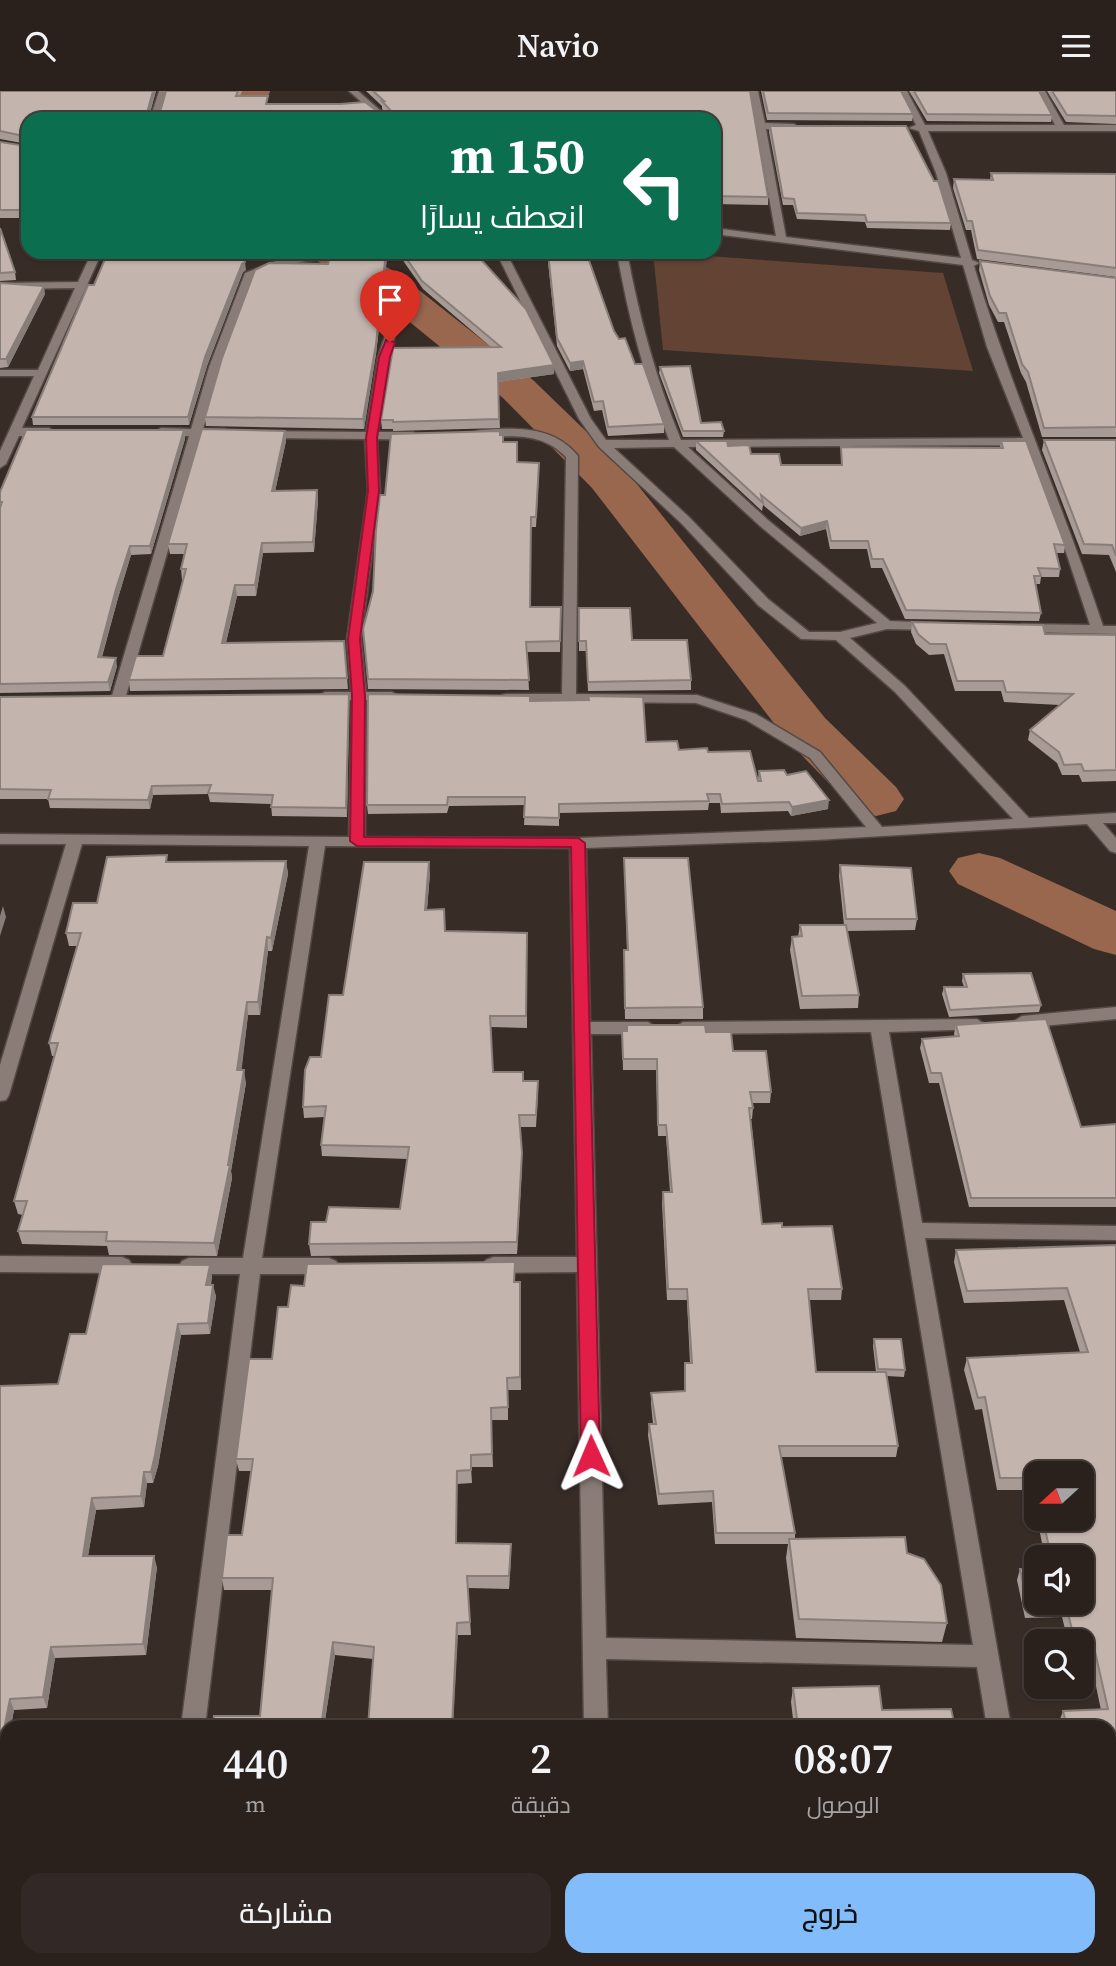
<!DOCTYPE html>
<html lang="ar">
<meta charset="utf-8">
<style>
:root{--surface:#2a211d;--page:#322926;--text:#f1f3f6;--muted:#a5a3a4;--line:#463e3b;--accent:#83bcfa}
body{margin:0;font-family:"Source Serif 4",Cairo,serif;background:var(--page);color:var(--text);direction:rtl;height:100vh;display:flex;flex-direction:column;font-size:26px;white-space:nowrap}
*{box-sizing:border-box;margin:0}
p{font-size:23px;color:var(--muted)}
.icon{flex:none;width:38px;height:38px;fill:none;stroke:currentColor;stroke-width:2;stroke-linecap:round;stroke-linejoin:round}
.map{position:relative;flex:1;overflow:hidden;direction:ltr}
.sheet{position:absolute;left:0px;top:1629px;width:1116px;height:247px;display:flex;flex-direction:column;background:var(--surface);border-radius:21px 21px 0 0;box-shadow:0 2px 5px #0004,0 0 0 2px var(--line);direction:rtl}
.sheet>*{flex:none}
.hud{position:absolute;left:21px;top:21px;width:700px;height:147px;border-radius:21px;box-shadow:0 2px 5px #0004,0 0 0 2px var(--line);direction:rtl;background:#0b6e4f;color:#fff;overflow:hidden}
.needle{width:46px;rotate:249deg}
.fabs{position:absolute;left:1024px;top:1370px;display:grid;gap:14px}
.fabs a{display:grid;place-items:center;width:70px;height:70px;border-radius:14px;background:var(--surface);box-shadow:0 2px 5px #0004,0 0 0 2px var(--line);font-size:35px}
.pin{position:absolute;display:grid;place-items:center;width:60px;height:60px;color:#fff;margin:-72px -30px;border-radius:50% 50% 50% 0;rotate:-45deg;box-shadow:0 0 7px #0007}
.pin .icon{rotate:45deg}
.me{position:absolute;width:77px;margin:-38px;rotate:359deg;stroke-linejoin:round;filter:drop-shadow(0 0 5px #0008)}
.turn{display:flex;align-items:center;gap:24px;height:147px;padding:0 21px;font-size:32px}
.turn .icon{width:91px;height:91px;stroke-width:2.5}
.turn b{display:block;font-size:49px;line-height:60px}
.eta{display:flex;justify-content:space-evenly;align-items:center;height:119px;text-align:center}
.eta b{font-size:42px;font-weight:600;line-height:49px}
.primary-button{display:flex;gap:14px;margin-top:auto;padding:14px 21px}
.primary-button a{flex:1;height:80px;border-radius:21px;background:var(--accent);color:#111;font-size:28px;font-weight:600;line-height:80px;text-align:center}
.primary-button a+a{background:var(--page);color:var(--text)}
header{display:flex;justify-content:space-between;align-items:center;height:91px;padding:0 21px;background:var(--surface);font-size:32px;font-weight:600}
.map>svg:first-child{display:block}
</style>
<header><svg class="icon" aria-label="menu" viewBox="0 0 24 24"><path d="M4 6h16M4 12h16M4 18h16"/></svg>Navio<svg class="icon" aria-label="search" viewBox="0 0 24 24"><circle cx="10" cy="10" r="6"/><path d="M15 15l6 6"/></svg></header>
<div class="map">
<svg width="1116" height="1875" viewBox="0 0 1116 1875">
<rect width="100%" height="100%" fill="#382c27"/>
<!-- green -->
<path fill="#634333" d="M653,161l290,21 30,98 -310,-21z"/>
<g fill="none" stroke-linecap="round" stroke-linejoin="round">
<!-- river -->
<g fill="#99664e" fill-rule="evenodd">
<path d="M238,0h32l-9,28h-32z"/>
<path d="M309,161h48l39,20 137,108 91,88 201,250 71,69 8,12 -8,12 -20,5 -20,-5 -69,-71 -195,-252 -89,-90 -135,-110 -53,-28z"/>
<path d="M979,762l21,5 116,53v44l-22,-6 -136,-65 -9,-13 9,-13z"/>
</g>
<defs>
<g id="minor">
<path d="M159,0h8l-9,28h-8z"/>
<path d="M349,0h9l32,28h-9z"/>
<path d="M750,0h8l7,32 29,1 4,3 -4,3 -28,-1 20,108 175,21 -25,-85 -17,-42 -10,-3 7,-3 -17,-34h8l18,34h130l-18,-34h8l19,34h52v6h-188l18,42 26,87 7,3 -5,3c37,122 89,239 129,360h13v8l-94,-2 -7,-4 7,-4 68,1 -32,-97 -32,-83 -338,2 80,73 122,101 49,2 2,3 -7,4 -47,-1 -37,9 55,48 124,132 87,-5v10h-13l13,15v15l-6,-2 -23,-27 -271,16 -230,8 4,174h58l9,6 -9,6h-57l15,604 367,7 -102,-613 -188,2 -9,-6 9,-6 294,-3 9,6 -3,4 -94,3 33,191 194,3v14l-191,-2 86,489h-24l-10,-60 -371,-8 2,68h-24l-7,-455 -84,1 -7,-3 -3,-5 3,-5 7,-3h84l-7,-409 -245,-2 -63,412h67l7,3 3,5 -3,5 -7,3h-69l-55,453h-24l59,-453h-51l-7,-3 -3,-5 3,-5 7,-3h54l66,-412 -227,-2 -73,251 -3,5 -6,1v-36l66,-221h-66v-10l349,3 3,-137h-27l-7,-4 7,-4h26l-4,-53 21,-148 -3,-52 -102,-1 -6,-4 2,-3 107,1 12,-75 9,-27 9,-2 -18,104h35l6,4 -6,4 -36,-1 3,52 -19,148 5,53h26l7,4 -7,4h-26l-1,137 213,1 288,-11 -56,-69 -64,-38 -50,-17 -194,-2 -2,-3 2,-3 5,-1h55l4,-237c-25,-26 -57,-21 -90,-19l-6,-4c7,-5 17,-4 27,-5 31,-1 60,1 81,27l-2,238 121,1 59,19 64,38 62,75 131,-8 -118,-127 -59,-52 -35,-1 -43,-34 -77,-82 -82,-76 -20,-28 -83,-167h10l85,167 15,21h63c-24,-61 -41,-123 -52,-188h10c12,65 29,127 54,188l342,-2 -36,-91 -24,-82 -249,-31v-6l62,8zM674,356l86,79 117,97 -37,9h-31l-41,-33 -79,-82 -75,-69z"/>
<path d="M92,161h10l-80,176h27l6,4 -6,4h-30l-13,28 -6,4v-17l34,-75h-34v-6h38l37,-82 -75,1v-6l78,-1z"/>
<path d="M352,161h41l-5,3c-44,4 -95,1 -134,22l-33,90 -18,62h21l6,4 -6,4 -23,-1 -76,263 -7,4 -5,-1 -2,-3 78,-263h-28l-6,-4 6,-4 30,1 18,-62 36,-94 31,-12z"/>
<path d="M1116,916v12l-94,9 -9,-6 9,-6z"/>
<path d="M0,1165l122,1 7,3 3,5 -3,5 -7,3 -122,-1z"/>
<rect x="0" y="1791" width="7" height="26"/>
<path d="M7,1858v11h19l-2,6h-24l4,-15z"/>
<path d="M588,1869h26l1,6h-26z"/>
<path d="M1027,1869h26l1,6h-26z"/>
</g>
</defs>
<!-- minor casing -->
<use href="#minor" stroke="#534945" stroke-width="3"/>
<!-- minor -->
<use href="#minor" fill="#8a7c76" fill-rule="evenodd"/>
</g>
<!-- wall -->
<g fill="#a89b95">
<path d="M0,0h156l-6,22 10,-1 6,-21h76l-2,5 29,8 112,10 5,-1 -4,-4v-3l-16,-15h384l18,106v8l-54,-1v-85h-686v99h-28v-76l26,4 1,-2 -27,-5z"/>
<path d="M761,0h140l12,23 -1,7 -145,-1z"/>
<path d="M909,0h130l13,24 -1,7 -124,-1z"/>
<path d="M1047,0h69v33l-50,-2z"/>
<path d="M770,35l181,97 -1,7 -83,-2 -2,-6 -68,-3 -4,-14h-10l-14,-73z"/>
<path d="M991,82l125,1v103l-139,-18 -6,-29h-5l-13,-42 1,-9 36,1z"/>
<path d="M0,137l15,44 1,8 -16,1z"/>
<path d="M397,161h57l1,6 99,107v9l-56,8 2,46 -107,3v-2h-11l-1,-9 110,-73 -68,-58z"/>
<path d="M547,161h39l28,79 21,33 29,60v9l-56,3 -6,-26 -8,1 -11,-42 -13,2 -13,-25z"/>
<path d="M387,167l-11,96 -12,75 -158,-3 -1,-9 123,-153z"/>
<path d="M980,170l136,17v159h-74l-16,-55 -5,-9 -17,-51h-6l-9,-17 -10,-35z"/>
<path d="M246,179l-3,2 -36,94 -18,59h-156l-1,-8 62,-132z"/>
<path d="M0,192l45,11 -37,73 -8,1z"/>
<path d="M660,276l41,56 23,8 -1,6h-40l-24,-64z"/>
<path d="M184,339l1,9 -34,115 -20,1 -13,43 -16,59 15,9 -7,25 -110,2v-201z"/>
<path d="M285,340l1,10 -11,50 42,-1 1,10 -4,52 -51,1 -7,43h-19l-11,47 118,-2 4,48 -218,2 -1,-11 34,-24 21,-76h-2l-1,-11 3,-15h-14l-2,-10z"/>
<path d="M500,344l3,7 14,20 22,11 -3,54h-5l-1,80h31l-1,45h-33l2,38 -161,-1 -5,-60 10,-38 12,-96z"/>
<path d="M1044,349h72v132l-7,-17 -27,-1 -40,-104z"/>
<path d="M696,350l55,13 30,11h60v-18l159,1 1,-7 64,104 -1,8h-7l3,16 -1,8h-18l-1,7h-4l5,29 -2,8 -134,-2 -23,-51h-11l-4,-19h-37l-4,-20 -26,7 -37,-31 -1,6 -66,-61z"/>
<path d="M579,517l53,32 59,40v10l-103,1 -2,-40h-7z"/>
<path d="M912,531l133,12 71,1v146l-34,1 -3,-7h-17l-5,-12 -29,-23 2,-10 30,-25 -56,-3 -3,-11h-46l-11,-37 -15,1 -13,-11 -5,-12z"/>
<path d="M0,606l349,6 -2,114 -75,-1 -1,-12 -61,-2 -2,-8 -55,1 -3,14 -100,-1 -2,-9h-48z"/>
<path d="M530,610l116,41 33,8 29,2 50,28 1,-9 28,4 41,34 -37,7 -3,-5 -67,2 -1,-10h-11l-1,7 -149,3v13l-35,-1 1,-20 -76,1 -2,7 -79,1 -1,-9z"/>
<path d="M624,767l79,149v12h-78l-1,-58v-11h3z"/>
<path d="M286,770l2,13 -16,77h-4l-8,64h-12l-7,55 5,13 -15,88 1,7 -15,78 -108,-1 -2,-9 -85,-2 -4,-13 5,-16 -5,-1 -4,-13 40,-145h-2l-3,-13 28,-97h-8l-3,-13 31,-30 71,-41z"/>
<path d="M840,774l77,54 -2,11 -68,1 12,64 -1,13 -58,1 -10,-59 2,-13h6l2,-12h44l-5,-49z"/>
<path d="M430,782l-3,37 18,21 82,2v95l-36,-1 2,45 30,9 15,12 -2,34h-16l2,38 -5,89 -206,2 -2,-12 17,-22 74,-13 7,-50 -85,-3 -1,-11 3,-28 -20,1 -1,-11 40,-112z"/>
<path d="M963,883l78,31 -2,7 -90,5 -7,-23 2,-7h20l-2,-6z"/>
<path d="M627,934l79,7 27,19 38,41 -1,11h-18l1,5 -1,11h-1l11,105 20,3 60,62 -1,11h-32l7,72h60l-3,-26 1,-7 31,31 -1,7 -17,-1 11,70 -2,11h-115l14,76v6l112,14 40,70 -5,19 -146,-4 -10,-80 2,-14h-73l-3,-42 -54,3 -10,-70 1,-11h4l-2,-20v-11l33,-2 1,-28h5l-3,-63h-20l-5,-97 1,-11h7l-4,-56h-8l-2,-66h-33l-1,-39h5z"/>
<path d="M956,934l125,102 35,-3v83h-147l-30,-124h-10l-9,-35 2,-9 33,-2 -1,-3z"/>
<path d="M1116,1154v721h-43l-1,-6h38v-233h-49l-2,-5 4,-11 38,-1 -11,-52h-8v-17h-14l-6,-24 -37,1 -8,-38 3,-11 16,34 46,-46h-37l-8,-38h45l-46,-46v42l-5,-25h-34l-15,-81 -7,1 -11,-40 3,-12 113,-6 -16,-52 -100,3 -10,-41 2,-12z"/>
<path d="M212,1185l-1,9 5,11 -6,38 -29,1 -23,131 -5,17h-6l-3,24 -48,3 -8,46 69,11 -11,88 -91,3 -8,50 -33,2 -14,71v-395l58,-2 28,-50z"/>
<path d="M520,1191l1,108h-13v30h-17l2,47h-22l1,16 -15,1v59l54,13 -2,33 -41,-1 3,47h-13l-85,24 -38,-4 -11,72h-111l47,-11 12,-126h-48l-2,-12 20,-43 9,-64h-12l-3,-12 36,-100 16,-52 16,-21z"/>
<path d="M793,1597l89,22 73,17h-161l-3,-25z"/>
</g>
<!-- shaded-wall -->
<g fill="#887e79">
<path d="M153,0h3l-8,28 -1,-6z"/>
<path d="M386,161l1,6 -11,96 -12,75 -1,-10z"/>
<path d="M245,171l1,8 -3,2 -36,94 -18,59 -1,-8 17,-60 37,-93z"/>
<path d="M44,195l1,8 -37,73 -2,-8z"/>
<path d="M583,270v8l-13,2v-8z"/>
<path d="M554,274v9l-56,8v-9z"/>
<path d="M184,339l1,9 -34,115 -1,-8z"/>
<path d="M285,340l1,10 -13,60 -1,-10z"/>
<path d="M317,399l1,10 -4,52 -1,-10z"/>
<path d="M827,430l-1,8 -26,7 1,-8z"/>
<path d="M262,452l1,10 -7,43 -1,-11z"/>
<path d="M130,455l1,9 -13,43 -19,68 -1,-9 18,-68z"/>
<path d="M235,494l2,11 -14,58 -1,-11z"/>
<path d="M116,567l1,8 -7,25 -2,-9z"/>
<path d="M349,603v9l-2,114 -1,-9z"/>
<path d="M152,695l1,9 -3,14 -2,-9z"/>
<path d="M829,709l-1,9 -37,7 1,-9z"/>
<path d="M286,770l2,13 -16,77 -1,-13z"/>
<path d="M429,771l1,11 -4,48 -1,-11z"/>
<path d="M3,815l3,11 -6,19v-20z"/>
<path d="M267,846l1,14 -8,64 -2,-13z"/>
<path d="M247,911l1,13 -8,69 -3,-14z"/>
<path d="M244,979l2,13 -15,88 1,7 -15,78 -3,-13z"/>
<path d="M522,1062v12l-5,89v-12z"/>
<path d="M210,1174l2,11 -4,20 -2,-11z"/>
<path d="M213,1194l3,11 -6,38 -2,-11z"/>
<path d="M178,1233l3,11 -23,131 -5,17 -2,-11z"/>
<path d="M457,1380v85l-1,-13z"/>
<path d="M144,1381l3,11 -3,24 -3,-11z"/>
<path d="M92,1407l4,12 -10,57 -3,-11z"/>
<path d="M511,1453v12l-2,33v-13z"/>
<path d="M154,1465l3,11 -11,88 -3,-11z"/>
<path d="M457,1532l1,12 -5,92h-1z"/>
<path d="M333,1551l2,13 -11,72h-3z"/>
<path d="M51,1556l4,11 -8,50 -4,-11z"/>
<path d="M10,1608l4,11 -3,17h-4v19l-7,35v-32z"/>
</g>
<!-- building -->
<g fill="#c3b4ad" stroke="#887e79" stroke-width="2">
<path d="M0,0h153l-6,22 13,-1 6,-21h72l-2,5h32l-2,8h74l25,-2 16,12 11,-2 -10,-11h2l-11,-10h377l18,106 -54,-1v-77h-686v18l-28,-6z"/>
<path d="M763,0h138l12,23 -145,-1z"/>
<path d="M914,0h125l13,24 -125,-1z"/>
<path d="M1052,0h64v25l-49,-1z"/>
<path d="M770,35h136l28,55h4l13,42 -84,-1 -2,-7 -68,-2 -3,-14 -11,-1z"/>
<path d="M28,50v69h-28v-68l26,4z"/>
<path d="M991,82l125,1v94l-138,-18 -6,-29h-5l-13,-42 39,1z"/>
<path d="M0,137l15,44 -15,1z"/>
<path d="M108,161h136l1,10 -3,2 -37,93 -17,60h-156l56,-132h6z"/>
<path d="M331,161h55l-10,92 -13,75 -158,-2 17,-59 33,-88 14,-7 59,1z"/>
<path d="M402,161h52l1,6 22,-3 49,54 28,56 -56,8 1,46 -106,3v-2h-12l12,-72 108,-1 -79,-66z"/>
<path d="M548,161h38l28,79 5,8 6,-1 10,26h8l21,60 -56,3 -5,-26 -9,1 -11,-41 -13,2 -13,-25z"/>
<path d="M980,170l136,17v149l-72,1 -16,-56 -6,-8 -16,-51h-7l-9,-17z"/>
<path d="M0,192l44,3 -38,73h-6z"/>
<path d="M690,275l11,57 20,-1 3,9h-41l-23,-64z"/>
<path d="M202,338l83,2 -13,60 45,-1 -4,52 -51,1 -7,42h-20l-13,58 122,-2 3,37 -218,2 7,-24h27l23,-87h-5l6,-25h-19z"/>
<path d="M26,339h158l-34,116h-20l-14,43 -18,68 18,1 -8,24 -108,2v-176l2,-6h-2v-10z"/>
<path d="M500,340v4h3v7h14v20l22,1 -3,54h-5l-1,90h31l-1,34 -34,1 3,38 -161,-1 -5,-50 10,-38 3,-61 4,-35h5l6,-61z"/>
<path d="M1044,349h72v116l-4,-11 -28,-1z"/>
<path d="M696,350h31l1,5 21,-1 2,9h28l2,11h61l-1,-18 162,1 -2,-7h25l39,104 -11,-1 6,25 -22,-1 3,8h-7l7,37 -135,-3 -23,-51h-11l-4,-18h-37l-4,-20 -26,7 -40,-33 2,8z"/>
<path d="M579,517h51l2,32h55l4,40 -103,2 -2,-41h-7z"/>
<path d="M912,531l131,3 2,9 71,1v135l-32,1 -3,-7 -17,1 -5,-13 -29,-22 43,-36 -67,-2 -3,-11h-46l-11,-37h-16l-12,-10z"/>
<path d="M349,603l-3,114 -75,-1 2,-12 -65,-2 3,-8 -59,1 -4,14 -100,-1 3,-9 -51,-1v-92z"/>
<path d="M368,603l162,2v5l59,-1 -1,-4 55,1 3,45 31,-1 2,9 28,-2 1,4 42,-1 8,30h3l-2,-10 25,-1 3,5 19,-4 23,29 -37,7 -3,-5 -67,2 -2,-10h-13l2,7 -150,3v14l-35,-1 1,-20h-77l-1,8h-80z"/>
<path d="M167,764l-1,7 120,-1 -15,77 -4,-1 -9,65h-11l-10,68h7l-16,95h2l-16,78 -108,-2 1,-9 -89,-1 9,-30h-13l44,-158h-9l32,-110h-15l7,-30h24l10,-46z"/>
<path d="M624,767h64l15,149 -78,1 -1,-58h4z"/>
<path d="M364,771h65l-4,48 19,-1 1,22 82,2 -1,83h-36l3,56h30v9h15l-2,34h-17l3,38 -5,89 -208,2 2,-22h15l3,-15 71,2 9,-62 -88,-2 5,-39 -23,1 2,-37 5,-13h11l8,-62h14z"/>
<path d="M840,774l71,3 6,51h-71z"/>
<path d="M800,834h46l13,70 -57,1 -10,-59 10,-1z"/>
<path d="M1031,882l10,32 -91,5 -6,-23h23l-4,-13z"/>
<path d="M1046,928l35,108 35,-3v74h-145l-30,-125h-10l-9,-34 37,-3 -3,-11z"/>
<path d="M627,934h78l1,7h25l2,19h33l5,41h-21l3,16h-4l13,116 20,-1v4l50,-1 10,63h-34l8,83h70l12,74h-119l16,87h-79l-3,-42 -54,3 -10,-70h7l-5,-31 34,-2v-28h7l-5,-74h-19l-5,-97h9l-6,-67h-8l-1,-66h-34l-1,-28h5z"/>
<path d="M1116,1154v721h-36l-2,-6h32v-74h5l-5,-27v-132h-43l-4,-16 45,-2 -14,-62h-12v-6h-7l-9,-35h-38l-8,-37h16v34h46v-46h-31l-8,-38h39v-46h-46v15l-2,-10h-34l-15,-81 -7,1 -11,-40 121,-6 -21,-64 -100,3 -11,-41z"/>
<path d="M515,1171l-1,20h6v95l-13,1 1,29 -17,1 1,46 -21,1v15l-14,1 -1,72 55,1 -2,32h-42l3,46 -13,1 -5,104h-84l6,-80 -41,-5 -12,85h-108l1,-11h46l13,-138h-51l5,-43h15l11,-76h-17l13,-100h23l6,-52h10l3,-22 13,1 3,-22z"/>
<path d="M102,1173l108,1 -4,20h7l-5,38 -30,1 -23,131 -4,17h-7l-3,24 -49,2 -9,58h71l-11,88 -92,3 -8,50 -33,2 -10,50v-363l58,-2 12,-50h16z"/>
<path d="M874,1248h27l4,31 -27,-1z"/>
<path d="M905,1446l2,16 17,6 17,26 6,38 -148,-4 -10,-80z"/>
<path d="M879,1595l3,24 69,-1 4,18h-290v-1l133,1 -5,-39z"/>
<path d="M671,1869h250l1,6h-250z"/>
</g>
<!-- route -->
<path fill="#e11d48" stroke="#92132f" stroke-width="2" d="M386,249l9,2 -5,15 -13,81 2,53 -19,148 5,57 -1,141 214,1 7,5 15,613 -2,6 -7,2 -7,-2 -3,-6 -10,-609 -214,-1 -7,-5 2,-145 -4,-57 20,-148 -2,-53 13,-81z"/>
</svg>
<div class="fabs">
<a><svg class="needle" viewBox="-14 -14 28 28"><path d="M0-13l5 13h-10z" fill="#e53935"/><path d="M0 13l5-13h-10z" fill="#a5a3a4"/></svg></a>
<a><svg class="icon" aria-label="sound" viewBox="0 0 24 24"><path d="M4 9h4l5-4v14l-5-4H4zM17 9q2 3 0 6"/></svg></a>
<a><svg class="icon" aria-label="search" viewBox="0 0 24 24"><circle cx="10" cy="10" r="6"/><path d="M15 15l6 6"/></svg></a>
</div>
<div class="pin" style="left:390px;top:251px;background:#d93025"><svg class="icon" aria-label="arrive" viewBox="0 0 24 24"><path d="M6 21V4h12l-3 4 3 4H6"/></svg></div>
<svg class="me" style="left:591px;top:1365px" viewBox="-20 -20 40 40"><path d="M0-17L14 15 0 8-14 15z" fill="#e11d48" stroke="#fff" stroke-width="4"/></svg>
<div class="hud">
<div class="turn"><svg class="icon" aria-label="left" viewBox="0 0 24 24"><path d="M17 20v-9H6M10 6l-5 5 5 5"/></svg><div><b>150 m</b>انعطف يسارًا</div></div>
</div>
<section class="sheet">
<div class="eta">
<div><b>08:07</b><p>الوصول</p></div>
<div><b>2</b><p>دقيقة</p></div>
<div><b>440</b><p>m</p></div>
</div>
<div class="primary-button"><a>خروج</a><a>مشاركة</a></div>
</section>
</div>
